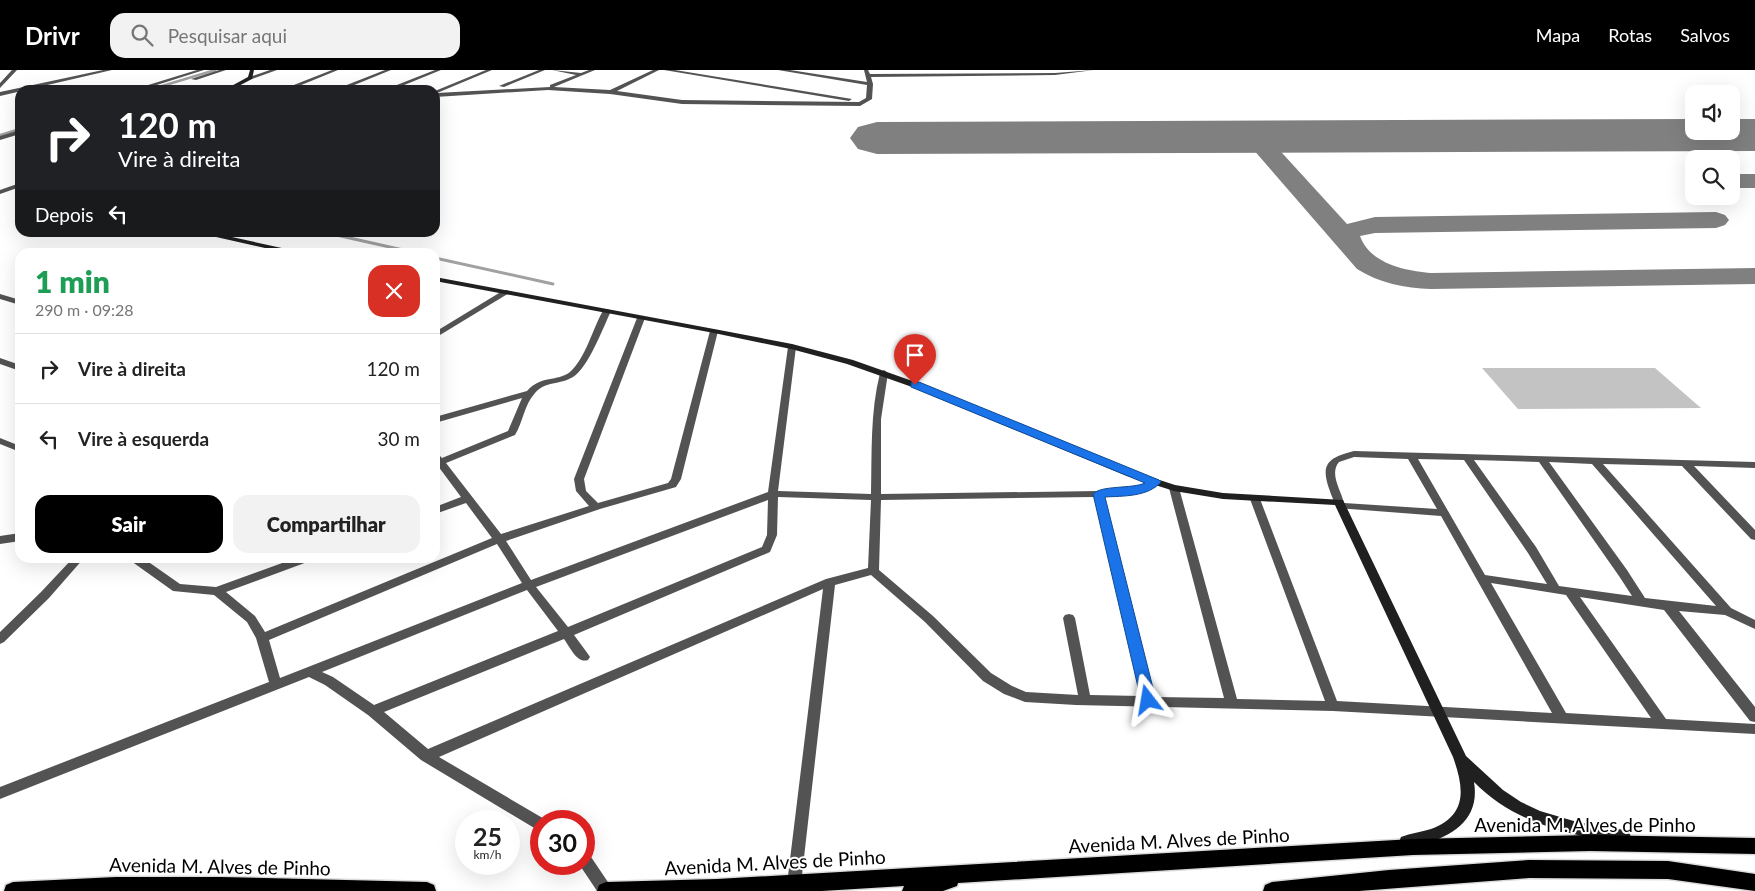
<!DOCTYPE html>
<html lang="pt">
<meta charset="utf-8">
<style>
:root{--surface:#fff;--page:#f2f2f2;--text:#222;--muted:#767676;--line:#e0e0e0;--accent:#000}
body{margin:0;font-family:Lato,sans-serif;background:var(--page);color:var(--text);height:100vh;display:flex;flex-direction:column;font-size:19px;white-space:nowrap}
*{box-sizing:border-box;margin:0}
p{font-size:16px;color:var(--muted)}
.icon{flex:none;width:28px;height:28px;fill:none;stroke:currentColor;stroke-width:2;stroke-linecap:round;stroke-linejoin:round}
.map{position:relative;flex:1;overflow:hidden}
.drawer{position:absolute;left:15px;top:178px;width:425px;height:315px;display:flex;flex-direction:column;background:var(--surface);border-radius:15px;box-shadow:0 5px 20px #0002}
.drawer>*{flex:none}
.guide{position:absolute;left:15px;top:15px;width:425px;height:152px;border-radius:15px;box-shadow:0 5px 20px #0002;background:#202124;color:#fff;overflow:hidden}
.tools{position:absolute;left:1685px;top:15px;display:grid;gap:10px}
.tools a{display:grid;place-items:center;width:55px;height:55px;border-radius:10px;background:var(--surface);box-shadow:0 5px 20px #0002;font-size:25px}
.speed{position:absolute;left:455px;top:740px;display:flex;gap:10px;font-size:25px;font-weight:700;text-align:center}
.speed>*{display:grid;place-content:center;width:65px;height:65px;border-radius:50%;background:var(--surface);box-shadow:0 5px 20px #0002;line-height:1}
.speed small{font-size:12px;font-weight:400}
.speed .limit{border:8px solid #d22;background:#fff;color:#111}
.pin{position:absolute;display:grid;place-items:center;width:42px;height:42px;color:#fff;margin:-51px -21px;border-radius:50% 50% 50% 0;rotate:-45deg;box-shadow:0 0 5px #0007}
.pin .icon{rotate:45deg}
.me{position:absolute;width:55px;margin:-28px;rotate:346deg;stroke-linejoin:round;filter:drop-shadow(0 0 4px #0008)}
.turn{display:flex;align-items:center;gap:18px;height:105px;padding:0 20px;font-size:22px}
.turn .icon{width:65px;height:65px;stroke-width:2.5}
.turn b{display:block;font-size:35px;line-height:42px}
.then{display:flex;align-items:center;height:48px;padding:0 20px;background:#0003;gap:10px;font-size:19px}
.round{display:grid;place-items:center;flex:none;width:52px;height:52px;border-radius:15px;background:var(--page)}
.headline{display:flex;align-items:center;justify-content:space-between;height:85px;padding:0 20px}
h1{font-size:30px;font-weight:800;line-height:38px;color:#1e9e55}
.button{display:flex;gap:10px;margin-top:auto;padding:10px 20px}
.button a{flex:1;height:58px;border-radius:15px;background:var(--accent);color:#fff;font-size:20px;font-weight:800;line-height:58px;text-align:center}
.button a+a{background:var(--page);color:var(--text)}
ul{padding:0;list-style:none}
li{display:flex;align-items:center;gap:15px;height:70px;padding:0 20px;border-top:1px solid var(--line)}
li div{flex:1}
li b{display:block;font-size:19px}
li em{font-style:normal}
header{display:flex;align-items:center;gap:30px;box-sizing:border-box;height:70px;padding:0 25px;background:var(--accent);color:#fff}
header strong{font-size:24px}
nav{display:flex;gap:28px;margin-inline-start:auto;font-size:18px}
.search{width:350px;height:45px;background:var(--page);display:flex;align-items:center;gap:12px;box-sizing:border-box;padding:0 18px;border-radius:15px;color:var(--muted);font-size:19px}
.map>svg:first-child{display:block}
</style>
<header>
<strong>Drivr</strong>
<div class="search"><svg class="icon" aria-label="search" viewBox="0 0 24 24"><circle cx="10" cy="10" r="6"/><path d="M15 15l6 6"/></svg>Pesquisar aqui</div>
<nav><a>Mapa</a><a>Rotas</a><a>Salvos</a></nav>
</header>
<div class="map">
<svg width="1755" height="821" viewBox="0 0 1755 821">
<rect width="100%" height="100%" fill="#fff"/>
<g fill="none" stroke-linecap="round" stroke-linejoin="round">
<!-- stream-far1 -->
<g stroke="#a1a1a1" stroke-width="2.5">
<path d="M149,20l66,-20"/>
<path d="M0,65l20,-6"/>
</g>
<!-- stream -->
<g stroke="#a1a1a1" stroke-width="3">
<path d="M323,162l89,20"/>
<path d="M435,188l118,26"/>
</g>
<!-- taxiway -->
<g fill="#808080" fill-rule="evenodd">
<path d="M1254,60l8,1 85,93 28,-7 341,-5 9,3 4,5 -4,5 -9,3 -341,5 -15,3c10,28 46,35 71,37l324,-5v16l-324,5c-26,-1 -52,-6 -74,-20l-111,-128 -3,-5 3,-5z"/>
<rect x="1731" y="104" width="24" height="14"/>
</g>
<!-- runway -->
<path fill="#808080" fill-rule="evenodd" d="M1694,49v12h37v-12h24v32l-878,3 -19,-5 -8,-11 8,-11 19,-5z"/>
</g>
<!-- building -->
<path fill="#c3c3c3" d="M1482,298h173l46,40 -183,1z"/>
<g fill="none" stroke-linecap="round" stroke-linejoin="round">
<defs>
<g id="primary">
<path d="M1590,765l165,3v16l-165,-3 -177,4 -455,28 -1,3 -14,5h-41l2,-5 -82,5h-225l2,-6 7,-3 111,-3 696,-40z"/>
<path d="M1529,790l139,1 87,13v17l-87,-12 -139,-1 -170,13h-96l2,-6 7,-3 117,-12z"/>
<path d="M116,807h104l207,5 7,3 2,6h-432l2,-6 7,-3z"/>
</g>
</defs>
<!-- primary casing -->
<use href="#primary" stroke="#dbdbdb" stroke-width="3"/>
<!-- street -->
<g fill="#535353" fill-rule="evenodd">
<path d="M12,0h5l-17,18v-5z"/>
<path d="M103,0h9l-112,26v-4z"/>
<path d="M197,0h7l-63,20h-9z"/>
<path d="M219,0h7l-30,10 -5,-1z"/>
<path d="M270,0h7l-25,9 -5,-1z"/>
<path d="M332,0h6l-49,20h-8z"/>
<path d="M385,0h6l-49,20h-8z"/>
<path d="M435,0h6l-49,20h-8z"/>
<path d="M486,0h6l-55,23 113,-6v-2l26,-10 -24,-5 29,3 8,-3h6l-41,17 56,3 43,-20h6l-42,21 65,9 177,2 7,-4 1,-13 -89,-15h12l77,12 -3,-12h4l2,4 185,-1 39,-3 -39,5 -184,2 2,7 -1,15 -12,7 -178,-2 -72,-10 -62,-4 -113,7v-6z"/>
<path d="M539,0h6l-41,17 -5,-1z"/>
<path d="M664,0h11l177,29 -3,2z"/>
<path d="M20,60v4l-20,6v-4z"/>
<path d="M20,113v4l-20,7v-4z"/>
<path d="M271,177l4,2c-4,4 -10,4 -15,3z"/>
<path d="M504,220h3l4,2 -76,46v-6z"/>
<path d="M0,224l20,6v5l-20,-6z"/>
<path d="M604,239h3l4,2c-8,17 -23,57 -38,66 -13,8 -28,4 -38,16 -11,12 -12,29 -20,42l-69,28 55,71 88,-28 -13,-15 -2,-12 63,-161 4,-2 4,2 -61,161 2,12 12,12 70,-20 3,-4 39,-148 4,-2 4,2 -37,148 -5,8 -76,22 -94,32 25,39 237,-88 20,-145 4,-3 4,3 -18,144 93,3c1,-41 -1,-81 9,-121l4,-3 4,3 -7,46v75l217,-3 39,-4 14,-7h8l1,2 -1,2 -20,9 -35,4 50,200 70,1 -55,-210 5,-3 5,3 58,211 88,2 -75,-202 5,-3 5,3 77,202 215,12 -111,-197 -104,-8c-1,-3 -3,-5 -4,-9 -12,-30 -12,-40 21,-48l401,11v6l-61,-2 61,64v10l-4,-1 -69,-73 -79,-2 128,144 24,12v9l-30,-14 -46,-4 76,96v15l-5,-1 -86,-111 -84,-13 86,122 89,5v10l-422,-23 -257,-6 -51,-3 -21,-8 -21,-13 -58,-59 -54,-47 -36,10 -34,299 -2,5 -4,2 -6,-2 -2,-5 36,-295 -384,168 107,63 -5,1v11l-120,-72 -53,-45 -43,-30 -16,-8 -309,122v-12l269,-105 -13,-44 -9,-16 -33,-27 -41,-4 -42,-30 -1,-3h29l-1,3 -8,2 30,21 36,3 80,-29h15l-1,3 -84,31 29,24 10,16 227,-94 -26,-35 -31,11v-7l26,-10 -23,-31 -3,1v-14l3,1 4,4 66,-27 14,-33 -87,25v-6l92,-26c14,-16 30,-9 43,-19 16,-14 23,-45 34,-63zM1354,387l54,2 29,50 -93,-6c-3,-13 -15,-29 -5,-41zM1418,389l46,1 64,93 19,31 -62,-9zM1474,390l65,2 80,114 13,20 -73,-10 -23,-39zM1549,392l43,2 124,142 -71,-8 -18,-28zM778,427l93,3 -3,68 -42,11 -398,170 -44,-37 180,-73c6,8 13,25 24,21l2,-3 -2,-3 -14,-19 196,-83 7,-17zM1094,427l47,199 -51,-1 -15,-77 -2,-3 -4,-1 -4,1 -2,3 15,77 -52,-3 -14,-6 -21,-13 -58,-57 -54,-46 2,-70zM768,430l-1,35 -5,12 -194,80 -32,-40zM497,474l25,39 -242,95 -11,-38zM1491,513l75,12 85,123 -85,-5zM527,520l31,41 -184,74 -41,-28 -11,-5z"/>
<path d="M0,288l20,7v6l-20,-7z"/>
<path d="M0,368l20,8v6l-20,-8z"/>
<path d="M20,463v8l-20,3v-8z"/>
<path d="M73,488h11l-35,40 -45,44 -4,2v-12l41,-40z"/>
<path d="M584,782l5,2 25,37h-17l-18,-27h5z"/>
</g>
<!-- secondary -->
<g fill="#202020" fill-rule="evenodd">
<path d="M250,0h4l-2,9 -21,11h-7l24,-13z"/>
<path d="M194,162h15l82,18 4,2h-12z"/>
<path d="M435,207l279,52 78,15 61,16 65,23 217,89 40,13 48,8 120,7 123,256 37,34 18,12 19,9 37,11 47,8 5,2 2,5 -2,5 -5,2c-55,-9 -110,-21 -150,-62 6,36 -19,53 -50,62 -8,3 -16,6 -23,3l-2,-5 2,-5c10,-4 20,-5 30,-8 37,-14 33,-41 22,-72l-118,-252 -112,-6 -49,-8 -47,-15 -215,-89 -65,-23 -56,-15 -77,-16 -279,-52z"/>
</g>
<!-- primary -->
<use href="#primary" fill="#000" fill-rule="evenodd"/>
</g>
<!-- route -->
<path fill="#1a73e8" stroke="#114b97" d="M911,312h8l240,98 2,2c-13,15 -38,14 -56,15l51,203 -2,5 -6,1 -5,-1 -2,-5 -48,-206c8,-9 39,-5 52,-11l-234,-96z"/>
<g text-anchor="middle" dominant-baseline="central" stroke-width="4" stroke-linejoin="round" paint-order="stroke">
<!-- near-street labels -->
<g font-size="19" fill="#000" stroke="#fff">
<text x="1585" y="754">Avenida M. Alves de Pinho</text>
<text transform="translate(1179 770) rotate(-3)">Avenida M. Alves de Pinho</text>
<text transform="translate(775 792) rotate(-3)">Avenida M. Alves de Pinho</text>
<text transform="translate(220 796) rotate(1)">Avenida M. Alves de Pinho</text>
</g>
</g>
</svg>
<div class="tools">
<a><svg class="icon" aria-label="sound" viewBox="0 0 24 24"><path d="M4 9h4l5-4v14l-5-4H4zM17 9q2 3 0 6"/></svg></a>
<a><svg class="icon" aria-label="search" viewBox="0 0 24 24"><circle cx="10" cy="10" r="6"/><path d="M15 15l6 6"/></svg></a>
</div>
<div class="speed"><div>25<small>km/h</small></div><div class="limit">30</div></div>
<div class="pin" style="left:915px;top:315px;background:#d93025"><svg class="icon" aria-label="arrive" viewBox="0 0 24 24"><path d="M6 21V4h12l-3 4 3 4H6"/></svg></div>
<svg class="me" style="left:1148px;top:630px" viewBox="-20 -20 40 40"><path d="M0-17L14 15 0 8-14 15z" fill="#1a73e8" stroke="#fff" stroke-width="4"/></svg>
<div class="guide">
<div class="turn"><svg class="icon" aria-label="right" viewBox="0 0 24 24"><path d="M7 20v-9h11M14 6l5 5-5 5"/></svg><div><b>120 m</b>Vire à direita</div></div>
<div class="then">Depois<svg class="icon" aria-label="left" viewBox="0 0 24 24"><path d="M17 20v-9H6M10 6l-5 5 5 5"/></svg></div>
</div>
<section class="drawer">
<div class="headline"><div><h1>1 min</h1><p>290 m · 09:28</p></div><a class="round" style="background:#d93025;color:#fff"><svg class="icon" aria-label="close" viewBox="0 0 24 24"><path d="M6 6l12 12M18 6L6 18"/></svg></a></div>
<ul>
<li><svg class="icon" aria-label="right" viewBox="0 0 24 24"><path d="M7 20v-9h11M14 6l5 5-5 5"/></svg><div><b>Vire à direita</b></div><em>120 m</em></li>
<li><svg class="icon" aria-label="left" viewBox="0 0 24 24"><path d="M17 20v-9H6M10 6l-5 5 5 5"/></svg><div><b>Vire à esquerda</b></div><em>30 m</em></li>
</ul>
<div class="button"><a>Sair</a><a>Compartilhar</a></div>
</section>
</div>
